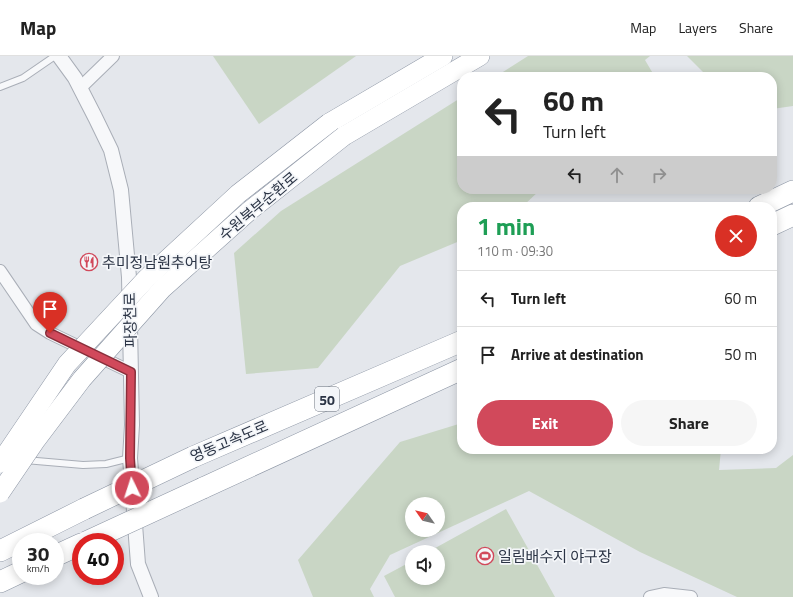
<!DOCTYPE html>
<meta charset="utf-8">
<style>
:root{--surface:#fff;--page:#f6f6f6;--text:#222;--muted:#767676;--line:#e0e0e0;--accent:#d1495b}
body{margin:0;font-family:"Titillium Web","Noto Sans KR",sans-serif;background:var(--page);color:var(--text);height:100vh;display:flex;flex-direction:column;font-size:15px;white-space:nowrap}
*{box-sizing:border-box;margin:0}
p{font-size:13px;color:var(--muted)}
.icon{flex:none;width:22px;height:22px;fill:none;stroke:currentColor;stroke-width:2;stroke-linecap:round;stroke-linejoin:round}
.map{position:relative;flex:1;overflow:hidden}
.panel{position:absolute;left:457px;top:146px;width:320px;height:252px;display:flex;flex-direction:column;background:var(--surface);border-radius:16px;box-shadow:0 2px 10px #0003}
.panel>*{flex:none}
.guide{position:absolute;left:457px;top:16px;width:320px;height:122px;border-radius:16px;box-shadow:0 2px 10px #0003;background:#fff;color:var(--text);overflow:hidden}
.needle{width:26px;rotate:304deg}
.controls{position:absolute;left:405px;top:441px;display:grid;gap:8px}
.controls a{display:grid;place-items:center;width:40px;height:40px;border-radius:50%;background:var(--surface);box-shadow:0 2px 10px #0003;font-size:20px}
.speed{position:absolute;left:12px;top:477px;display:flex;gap:8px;font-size:20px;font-weight:700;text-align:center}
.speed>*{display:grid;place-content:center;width:52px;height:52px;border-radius:50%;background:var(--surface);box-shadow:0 2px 10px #0003;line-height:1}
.speed small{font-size:10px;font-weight:400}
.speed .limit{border:6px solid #d22;background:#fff;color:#111}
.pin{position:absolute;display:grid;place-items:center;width:34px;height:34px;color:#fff;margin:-41px -17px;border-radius:50% 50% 50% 0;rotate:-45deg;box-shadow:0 0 4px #0007}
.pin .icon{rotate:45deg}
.me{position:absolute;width:44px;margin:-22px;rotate:356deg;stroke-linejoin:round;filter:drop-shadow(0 0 3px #0008)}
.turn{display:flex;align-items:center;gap:14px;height:84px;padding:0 20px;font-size:18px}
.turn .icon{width:52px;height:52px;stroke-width:2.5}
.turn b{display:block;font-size:28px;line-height:34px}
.lanes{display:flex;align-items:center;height:38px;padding:0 20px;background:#0003;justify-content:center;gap:20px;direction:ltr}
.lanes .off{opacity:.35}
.round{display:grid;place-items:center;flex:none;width:42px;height:42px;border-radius:21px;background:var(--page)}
.summary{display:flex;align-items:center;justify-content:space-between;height:68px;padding:0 20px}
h1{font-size:24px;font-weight:700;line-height:30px;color:#1e9e55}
.primary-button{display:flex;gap:8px;margin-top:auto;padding:8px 20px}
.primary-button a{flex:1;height:46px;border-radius:24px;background:var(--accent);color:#fff;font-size:16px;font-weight:700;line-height:46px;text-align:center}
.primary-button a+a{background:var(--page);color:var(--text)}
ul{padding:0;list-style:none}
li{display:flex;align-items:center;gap:12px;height:56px;padding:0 20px;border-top:1px solid var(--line)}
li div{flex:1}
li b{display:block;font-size:15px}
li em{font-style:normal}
header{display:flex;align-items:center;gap:24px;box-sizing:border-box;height:56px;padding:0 20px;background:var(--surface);border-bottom:1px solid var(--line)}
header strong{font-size:19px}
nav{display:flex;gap:22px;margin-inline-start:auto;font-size:14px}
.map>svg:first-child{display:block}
</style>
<header>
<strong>Map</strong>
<nav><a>Map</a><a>Layers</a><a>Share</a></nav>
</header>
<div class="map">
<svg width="793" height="541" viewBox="0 0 793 541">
<rect width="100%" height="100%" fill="#e4e7ec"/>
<!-- green -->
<g fill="#c9d6c5" fill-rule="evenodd">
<path d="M213,0h143l-97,68z"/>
<path d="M528,0h122l-5,4 10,17h-160z"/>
<path d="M687,0h106v50l-21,3v-32h-64z"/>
<path d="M462,41v92h79l-19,18h-60v33l-62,26 -82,102 -72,6 -12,-121 47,-42z"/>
<path d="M462,367v26h259l-2,21 57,-2 17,-13v142h-56l-97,-45 -111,-61 -139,64 -20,34 4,8h-61l-15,-37 102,-118zM412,448h26v26h-26z"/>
<path d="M506,453l49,88h-160l-11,-21 28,-15v17h26v-26h-10z"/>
</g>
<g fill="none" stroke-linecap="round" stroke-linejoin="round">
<defs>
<g id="service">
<path d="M0,31l23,-9 32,-22"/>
<path d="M25,404l58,5 23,-1 24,-6"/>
</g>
<g id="minor">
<path d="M80,32l33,-32"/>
<path d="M0,215l36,53 14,9 81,39"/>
<path d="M650,541l14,-3 27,3"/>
</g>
<path id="tertiary" d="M59,0l16,22 20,39 16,33 10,40 8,87 3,148 -2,33 8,106 13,33"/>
<g id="trunk">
<path d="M329,67l114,-67"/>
<path d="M344,80l136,-80"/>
</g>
<g id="motorway">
<path d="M759,151l34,-16"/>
<path d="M772,169l21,-10"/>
<path d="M193,401l269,-116"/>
<path d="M203,432l259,-119"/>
<path d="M0,495l84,-42"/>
<path d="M55,500l26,-12"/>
<path d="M0,526l21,-10"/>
</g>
</defs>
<!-- service casing -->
<use href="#service" stroke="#a9aeb7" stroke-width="8"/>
<!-- minor casing -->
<use href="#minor" stroke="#a9aeb7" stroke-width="14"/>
<!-- tertiary casing -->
<use href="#tertiary" stroke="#a9aeb7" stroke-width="16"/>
<!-- trunk casing -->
<use href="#trunk" stroke="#8b94a3" stroke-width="20"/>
<!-- motorway casing -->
<use href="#motorway" stroke="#8b94a3" stroke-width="22"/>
<!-- service -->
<use href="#service" stroke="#f7f8fa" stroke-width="6"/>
<!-- minor -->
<use href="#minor" stroke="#f7f8fa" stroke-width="12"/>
<!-- tertiary -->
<use href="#tertiary" stroke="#f7f8fa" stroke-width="14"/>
<!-- trunk -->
<use href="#trunk" stroke="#fff" stroke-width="19"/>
<!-- motorway -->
<use href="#motorway" stroke="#fff" stroke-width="21"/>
<defs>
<g id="trunk-bridge">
<path d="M0,407l67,-99 80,-86 91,-84 91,-71"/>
<path d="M0,437l36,-53 46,-61 80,-90 86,-77 96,-76"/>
</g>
<g id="motorway-bridge">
<path d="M84,453l109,-52"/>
<path d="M86,486l117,-54"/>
</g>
</defs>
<!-- trunk-bridge casing -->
<use href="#trunk-bridge" stroke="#8b94a3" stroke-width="20" stroke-linecap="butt"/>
<!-- motorway-bridge casing -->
<use href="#motorway-bridge" stroke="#8b94a3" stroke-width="22" stroke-linecap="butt"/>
<!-- trunk-bridge -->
<use href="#trunk-bridge" stroke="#fff" stroke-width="19"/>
<!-- motorway-bridge -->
<use href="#motorway-bridge" stroke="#fff" stroke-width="21"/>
</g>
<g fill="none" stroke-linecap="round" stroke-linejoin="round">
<defs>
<path id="route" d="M50,277l81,39 -1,86 2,30"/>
</defs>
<!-- route casing -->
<use href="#route" stroke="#882f3b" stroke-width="10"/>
<!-- route -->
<use href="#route" stroke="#d1495b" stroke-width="7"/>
</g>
<!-- icons -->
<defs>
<symbol id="restaurant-ring" viewBox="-11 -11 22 22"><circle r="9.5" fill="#f4f6f9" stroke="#d1495b" stroke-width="1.5"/><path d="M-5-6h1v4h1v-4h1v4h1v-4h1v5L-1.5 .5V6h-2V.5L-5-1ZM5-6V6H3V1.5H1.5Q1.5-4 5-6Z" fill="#d1495b"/></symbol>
<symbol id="stadium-ring" viewBox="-11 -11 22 22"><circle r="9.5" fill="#f4f6f9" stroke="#d1495b" stroke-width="1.5"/><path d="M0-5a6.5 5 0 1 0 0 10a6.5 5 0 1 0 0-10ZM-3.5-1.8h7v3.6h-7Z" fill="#d1495b"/></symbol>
</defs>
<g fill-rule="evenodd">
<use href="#restaurant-ring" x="79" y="196" width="20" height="20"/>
<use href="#stadium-ring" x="475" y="490" width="20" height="20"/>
</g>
<g text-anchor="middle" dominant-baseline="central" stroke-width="3.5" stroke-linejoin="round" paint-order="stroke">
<!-- shield labels -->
<rect fill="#f4f6f9" stroke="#676e7b" stroke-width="1" x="315" y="331" width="24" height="24" rx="3"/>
<g font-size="14" font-weight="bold" fill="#2b3445">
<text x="327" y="343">50</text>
</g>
<!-- street labels -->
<g font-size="15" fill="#2b3445" stroke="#f4f6f9">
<text transform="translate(258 150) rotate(-40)">수원북부순환로</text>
<text transform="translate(130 264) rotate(-91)">파장천로</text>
<text transform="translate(229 385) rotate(-23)">영동고속도로</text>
</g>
<!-- poi labels -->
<g font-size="15" fill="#2b3445" stroke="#f4f6f9" text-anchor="start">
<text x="102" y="206">추미정남원추어탕</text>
<text x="498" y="500">일림배수지 야구장</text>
</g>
</g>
</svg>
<div class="controls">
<a><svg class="needle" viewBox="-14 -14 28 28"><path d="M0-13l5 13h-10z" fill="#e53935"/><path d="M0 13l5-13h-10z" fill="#767676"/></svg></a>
<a><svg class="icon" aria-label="sound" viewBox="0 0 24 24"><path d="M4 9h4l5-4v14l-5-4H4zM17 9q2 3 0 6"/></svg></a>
</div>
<div class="speed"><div>30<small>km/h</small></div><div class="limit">40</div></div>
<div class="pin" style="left:50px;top:277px;background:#d93025"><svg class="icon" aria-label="arrive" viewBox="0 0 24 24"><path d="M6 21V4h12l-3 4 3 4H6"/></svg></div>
<svg class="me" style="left:132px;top:432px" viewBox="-20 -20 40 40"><circle r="17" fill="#d1495b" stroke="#fff" stroke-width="3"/><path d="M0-11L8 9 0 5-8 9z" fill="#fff"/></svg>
<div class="guide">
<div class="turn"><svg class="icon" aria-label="left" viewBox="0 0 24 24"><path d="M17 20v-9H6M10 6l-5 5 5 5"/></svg><div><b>60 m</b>Turn left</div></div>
<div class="lanes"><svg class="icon" aria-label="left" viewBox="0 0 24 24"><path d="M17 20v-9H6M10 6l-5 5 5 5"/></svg><svg class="icon off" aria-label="ahead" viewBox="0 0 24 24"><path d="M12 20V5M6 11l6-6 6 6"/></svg><svg class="icon off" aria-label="right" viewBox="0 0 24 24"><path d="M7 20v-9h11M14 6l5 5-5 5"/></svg></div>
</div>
<section class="panel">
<div class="summary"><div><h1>1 min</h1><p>110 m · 09:30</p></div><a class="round" style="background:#d93025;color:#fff"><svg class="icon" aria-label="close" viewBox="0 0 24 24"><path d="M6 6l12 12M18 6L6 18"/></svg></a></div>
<ul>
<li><svg class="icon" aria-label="left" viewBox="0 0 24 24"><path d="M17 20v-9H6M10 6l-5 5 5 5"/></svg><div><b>Turn left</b></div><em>60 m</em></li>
<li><svg class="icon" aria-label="arrive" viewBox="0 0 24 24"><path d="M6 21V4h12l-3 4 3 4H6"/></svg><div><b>Arrive at destination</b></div><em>50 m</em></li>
</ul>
<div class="primary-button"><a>Exit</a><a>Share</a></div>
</section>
</div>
